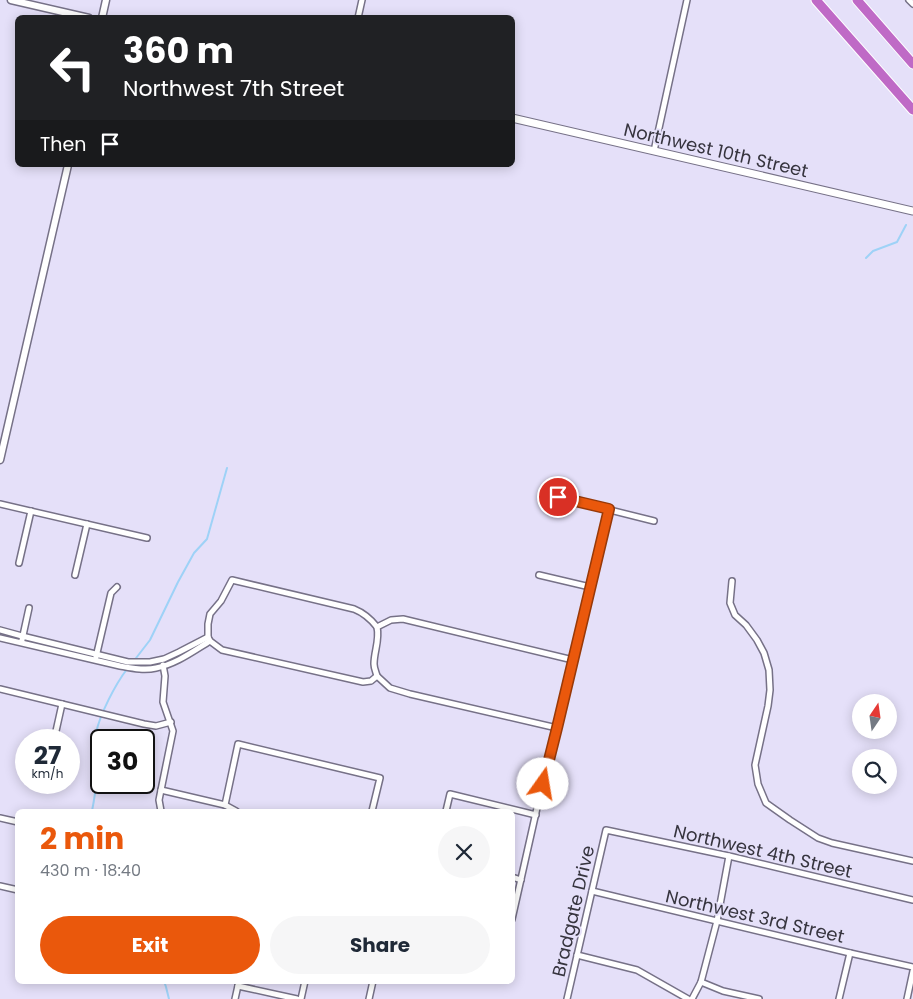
<!DOCTYPE html>
<meta charset="utf-8">
<style>
:root{--surface:#fff;--page:#f6f6f7;--text:#1f2937;--muted:#747a83;--accent:#ea580c}
body{margin:0;font-family:Poppins,sans-serif;background:var(--page);color:var(--text);height:100vh;display:flex;flex-direction:column;font-size:19px;white-space:nowrap}
*{box-sizing:border-box;margin:0}
p{font-size:16px;color:var(--muted)}
.icon{flex:none;width:28px;height:28px;fill:none;stroke:currentColor;stroke-width:2;stroke-linecap:round;stroke-linejoin:round}
.map{position:relative;flex:1;overflow:hidden}
.panel{position:absolute;left:15px;top:809px;width:500px;height:175px;display:flex;flex-direction:column;background:var(--surface);border-radius:8px;box-shadow:0 2px 12px #0003}
.panel>*{flex:none}
.hud{position:absolute;left:15px;top:15px;width:500px;height:152px;border-radius:8px;box-shadow:0 2px 12px #0003;background:#202124;color:#fff;overflow:hidden}
.needle{width:32px;rotate:13deg}
.buttons{position:absolute;left:852px;top:694px;display:grid;gap:10px}
.buttons a{display:grid;place-items:center;width:45px;height:45px;border-radius:50%;background:var(--surface);box-shadow:0 2px 12px #0003;font-size:25px}
.speed{position:absolute;left:15px;top:729px;display:flex;gap:10px;font-size:25px;font-weight:700;text-align:center}
.speed>*{display:grid;place-content:center;width:65px;height:65px;border-radius:50%;background:var(--surface);box-shadow:0 2px 12px #0003;line-height:1}
.speed small{font-size:12px;font-weight:400}
.speed .limit{border:2px solid #111;border-radius:8px;background:#fff;color:#111}
.pin{position:absolute;display:grid;place-items:center;width:42px;height:42px;color:#fff;margin:-21px;border:2px solid #fff;border-radius:50%;box-shadow:0 1px 5px #0007}
.me{position:absolute;width:55px;margin:-28px;rotate:13deg;stroke-linejoin:round;filter:drop-shadow(0 0 4px #0008)}
.turn{display:flex;align-items:center;gap:18px;height:105px;padding:0 25px;font-size:22px}
.turn .icon{width:65px;height:65px;stroke-width:2.5}
.turn b{display:block;font-size:35px;line-height:42px}
.then{display:flex;align-items:center;height:48px;padding:0 25px;background:#0003;gap:10px;font-size:19px}
.round{display:grid;place-items:center;flex:none;width:52px;height:52px;border-radius:26px;background:var(--page)}
.summary{display:flex;align-items:center;justify-content:space-between;height:85px;padding:0 25px}
h1{font-size:30px;font-weight:700;line-height:38px;color:var(--accent)}
.cta{display:flex;gap:10px;margin-top:auto;padding:10px 25px}
.cta a{flex:1;height:58px;border-radius:30px;background:var(--accent);color:#fff;font-size:20px;font-weight:700;line-height:58px;text-align:center}
.cta a+a{background:var(--page);color:var(--text)}
.map>svg:first-child{display:block}
</style>
<div class="map">
<svg width="913" height="999" viewBox="0 0 913 999">
<rect width="100%" height="100%" fill="#e5e0f9"/>
<g fill="none" stroke-linecap="round" stroke-linejoin="round">
<!-- stream -->
<g stroke="#9ed2f7" stroke-width="2">
<path d="M866,258l7,-7 24,-9 9,-17"/>
<path d="M133,662l17,-22 28,-58 16,-29 13,-14 20,-71"/>
<path d="M92,811c2,-10 4,-21 4,-31 1,-16 -3,-31 0,-47 4,-19 19,-48 31,-64"/>
<path d="M164,981l2,6 3,12"/>
</g>
<defs>
<g id="minor">
<path d="M909,0l4,4"/>
<path d="M358,18l4,-18"/>
<path d="M654,151l33,-151"/>
<path d="M558,497l96,24"/>
<path d="M0,504l147,34"/>
<path d="M19,563l12,-52"/>
<path d="M75,575l12,-51"/>
<path d="M539,575l51,12"/>
<path d="M732,581l-2,22 5,12 11,10 11,15 7,13 5,17 1,20 -2,16 -13,59 3,19 8,19 24,17 28,18 14,5 81,18"/>
<path d="M377,627c3,13 -3,24 -3,37 0,4 2,8 3,12"/>
<path d="M0,630l22,6 106,26h22l14,-3 15,-7 29,-15"/>
<path d="M0,638l120,28c11,2 24,5 36,2 20,-4 36,-16 54,-27"/>
<path d="M22,640l7,-32"/>
<path d="M96,657l15,-64 6,-6"/>
<path d="M0,689l144,35 12,2 15,-4"/>
<path d="M557,728l-147,-34 -20,-6 -13,-12 -6,5 -8,1 -141,-32 -12,-9 -2,-4v-13l2,-10 11,-13 11,-21 122,29c10,4 16,9 23,18l14,-7 12,-1 170,41"/>
<path d="M54,740l8,-36"/>
<path d="M161,790l64,15 11,6"/>
<path d="M225,805l13,-61 142,34 -8,33"/>
<path d="M161,811l-2,-11 2,-10 12,-59 -10,-29 2,-26 -2,-11"/>
<path d="M446,811l4,-17 86,21"/>
<path d="M0,818l18,4"/>
<path d="M512,877l9,3"/>
<path d="M0,886l18,4"/>
<path d="M592,891l258,62 63,14"/>
<path d="M512,919l34,-151 11,-40 52,-219"/>
<path d="M577,955l60,15 51,29"/>
<path d="M701,982l22,9 36,8"/>
<path d="M238,986l59,13"/>
<path d="M235,999l4,-18"/>
<path d="M301,999l4,-18"/>
<path d="M369,999l4,-18"/>
<path d="M567,999l39,-169 123,26 184,44"/>
<path d="M692,999l9,-17 16,-61 12,-65"/>
<path d="M839,999l11,-46"/>
<path d="M907,999l6,-28"/>
</g>
<g id="tertiary">
<path d="M11,0l78,18"/>
<path d="M102,18l4,-18"/>
<path d="M0,460l68,-295"/>
</g>
<path id="secondary" d="M512,118l401,93"/>
<g id="motorway">
<path d="M816,0l97,110"/>
<path d="M857,0l56,64"/>
</g>
</defs>
<!-- minor casing -->
<use href="#minor" stroke="#767187" stroke-width="8"/>
<!-- tertiary casing -->
<use href="#tertiary" stroke="#767187" stroke-width="9"/>
<!-- secondary casing -->
<use href="#secondary" stroke="#767187" stroke-width="9"/>
<!-- motorway casing -->
<use href="#motorway" stroke="#fff" stroke-width="11"/>
<!-- minor -->
<use href="#minor" stroke="#fff" stroke-width="5"/>
<!-- tertiary -->
<use href="#tertiary" stroke="#fff" stroke-width="6"/>
<!-- secondary -->
<use href="#secondary" stroke="#fff" stroke-width="7"/>
<!-- motorway -->
<use href="#motorway" stroke="#bf6ac6" stroke-width="9"/>
</g>
<g fill="none" stroke-linecap="round" stroke-linejoin="round">
<defs>
<path id="route" d="M543,784l14,-56 52,-219 -51,-12"/>
</defs>
<!-- route casing -->
<use href="#route" stroke="#983908" stroke-width="12"/>
<!-- route -->
<use href="#route" stroke="#ea580c" stroke-width="9"/>
</g>
<g text-anchor="middle" dominant-baseline="central" stroke-width="4" stroke-linejoin="round" paint-order="stroke">
<!-- street labels -->
<g font-size="18" fill="#36343e" stroke="#e5e0f9">
<text transform="translate(716 150) rotate(13)">Northwest 10th Street</text>
<text transform="translate(763 851) rotate(13)">Northwest 4th Street</text>
<text transform="translate(573 911) rotate(-77)">Bradgate Drive</text>
<text transform="translate(755 916) rotate(13)">Northwest 3rd Street</text>
</g>
</g>
</svg>
<div class="buttons">
<a><svg class="needle" viewBox="-14 -14 28 28"><path d="M0-13l5 13h-10z" fill="#e53935"/><path d="M0 13l5-13h-10z" fill="#747a83"/></svg></a>
<a><svg class="icon" aria-label="search" viewBox="0 0 24 24"><circle cx="10" cy="10" r="6"/><path d="M15 15l6 6"/></svg></a>
</div>
<div class="speed"><div>27<small>km/h</small></div><div class="limit">30</div></div>
<div class="pin" style="left:558px;top:497px;background:#d93025"><svg class="icon" aria-label="arrive" viewBox="0 0 24 24"><path d="M6 21V4h12l-3 4 3 4H6"/></svg></div>
<svg class="me" style="left:543px;top:784px" viewBox="-20 -20 40 40"><circle r="19" fill="#fff"/><path d="M0-13L10 11 0 6-10 11z" fill="#ea580c"/></svg>
<div class="hud">
<div class="turn"><svg class="icon" aria-label="left" viewBox="0 0 24 24"><path d="M17 20v-9H6M10 6l-5 5 5 5"/></svg><div><b>360 m</b>Northwest 7th Street</div></div>
<div class="then">Then<svg class="icon" aria-label="arrive" viewBox="0 0 24 24"><path d="M6 21V4h12l-3 4 3 4H6"/></svg></div>
</div>
<section class="panel">
<div class="summary"><div><h1>2 min</h1><p>430 m · 18:40</p></div><a class="round"><svg class="icon" aria-label="close" viewBox="0 0 24 24"><path d="M6 6l12 12M18 6L6 18"/></svg></a></div>
<div class="cta"><a>Exit</a><a>Share</a></div>
</section>
</div>
